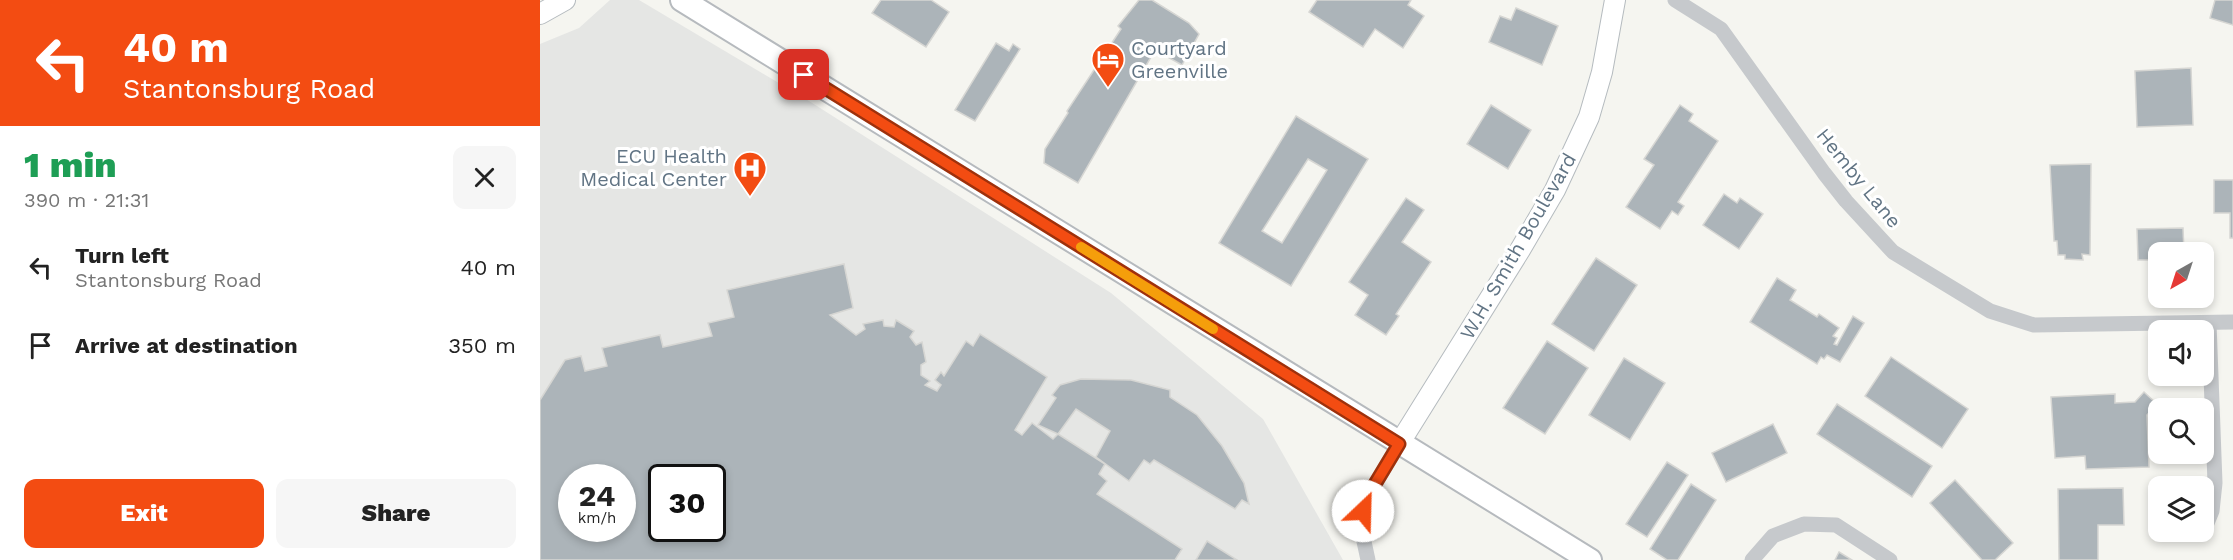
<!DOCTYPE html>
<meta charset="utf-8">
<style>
:root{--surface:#fff;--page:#f6f6f6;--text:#222;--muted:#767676;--accent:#f34c12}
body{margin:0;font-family:"Work Sans",sans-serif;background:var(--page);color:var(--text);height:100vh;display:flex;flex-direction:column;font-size:22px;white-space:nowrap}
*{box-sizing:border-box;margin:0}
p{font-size:20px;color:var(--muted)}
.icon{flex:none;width:33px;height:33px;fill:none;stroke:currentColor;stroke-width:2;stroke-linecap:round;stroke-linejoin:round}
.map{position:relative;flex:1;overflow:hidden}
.drawer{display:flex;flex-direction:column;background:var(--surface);width:540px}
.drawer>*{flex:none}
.top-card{background:#f34c12;color:#fff;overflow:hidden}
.needle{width:39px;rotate:219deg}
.controls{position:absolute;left:1608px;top:242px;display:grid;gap:12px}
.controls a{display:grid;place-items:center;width:66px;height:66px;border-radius:12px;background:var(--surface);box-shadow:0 3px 9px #0003;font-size:30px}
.speed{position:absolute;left:18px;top:464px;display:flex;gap:12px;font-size:30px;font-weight:700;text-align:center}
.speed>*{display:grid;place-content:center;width:78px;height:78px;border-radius:50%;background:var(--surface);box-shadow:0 3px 9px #0003;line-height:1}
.speed small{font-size:15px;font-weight:400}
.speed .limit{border:3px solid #111;border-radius:9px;background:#fff;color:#111}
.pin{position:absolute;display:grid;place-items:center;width:51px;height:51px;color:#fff;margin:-26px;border-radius:12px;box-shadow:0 3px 9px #0006}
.me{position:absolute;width:66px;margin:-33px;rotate:24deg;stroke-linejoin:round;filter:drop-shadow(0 0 4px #0008)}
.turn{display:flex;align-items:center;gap:21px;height:126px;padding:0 24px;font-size:27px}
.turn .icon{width:78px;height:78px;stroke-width:2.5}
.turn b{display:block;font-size:42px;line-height:51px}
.round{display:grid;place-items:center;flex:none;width:63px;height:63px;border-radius:12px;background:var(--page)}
.head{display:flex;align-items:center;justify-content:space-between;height:102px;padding:0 24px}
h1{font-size:36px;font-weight:800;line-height:45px;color:#1e9e55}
.action{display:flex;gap:12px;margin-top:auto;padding:12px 24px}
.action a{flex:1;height:69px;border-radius:12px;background:var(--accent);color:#fff;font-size:24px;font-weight:800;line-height:69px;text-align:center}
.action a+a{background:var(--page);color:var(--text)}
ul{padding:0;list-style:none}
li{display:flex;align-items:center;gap:18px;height:78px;padding:0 24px}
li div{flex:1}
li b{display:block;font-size:22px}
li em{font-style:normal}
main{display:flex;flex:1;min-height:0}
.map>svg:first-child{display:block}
</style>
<main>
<section class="drawer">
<div class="top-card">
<div class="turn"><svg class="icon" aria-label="left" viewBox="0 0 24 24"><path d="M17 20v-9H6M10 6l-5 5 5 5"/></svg><div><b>40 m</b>Stantonsburg Road</div></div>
</div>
<div class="head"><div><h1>1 min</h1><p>390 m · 21:31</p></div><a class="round"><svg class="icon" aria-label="close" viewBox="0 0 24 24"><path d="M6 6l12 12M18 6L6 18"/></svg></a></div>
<ul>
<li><svg class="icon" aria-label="left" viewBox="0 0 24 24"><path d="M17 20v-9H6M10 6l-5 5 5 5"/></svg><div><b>Turn left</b><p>Stantonsburg Road</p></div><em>40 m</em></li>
<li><svg class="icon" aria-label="arrive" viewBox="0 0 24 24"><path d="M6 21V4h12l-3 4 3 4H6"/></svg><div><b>Arrive at destination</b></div><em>350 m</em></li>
</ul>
<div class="action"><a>Exit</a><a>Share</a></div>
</section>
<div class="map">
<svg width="1693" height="560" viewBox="0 0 1693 560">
<rect width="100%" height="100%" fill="#f5f5f0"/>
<!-- built -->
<path fill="#e5e6e4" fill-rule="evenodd" d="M70,0h29l170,101 302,192 152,126 80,141h-803v-516l39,-16zM32,477h50v51h-50zM122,477h50v51h-50z"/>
<!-- building -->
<g fill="#acb4b9" stroke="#d6d6d3" stroke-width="1.5" fill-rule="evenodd">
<path d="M341,0h50l18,12 -23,35 -54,-34z"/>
<path d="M599,0h13l37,23 10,11 -17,31 -27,-15 -77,133 -34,-20 1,-14 23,-36 -1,-2 54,-82 -3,-3z"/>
<path d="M777,0h94l-3,5 16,11 -21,32 -28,-19 -12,18 -54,-35z"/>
<path d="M1675,0h18v25l-23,-7z"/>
<path d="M976,8l42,18 -16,39 -53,-23 11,-26 11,4z"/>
<path d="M456,43l13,8 4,-7 7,5 -45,72 -20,-11z"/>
<path d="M1651,68l2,57 -56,2 -2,-56z"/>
<path d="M951,105l40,25 -23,39 -41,-25z"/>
<path d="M1140,105l13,9 -4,7 29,20 -40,61 6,4 -6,9 -6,-4 -12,18 -34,-22 28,-42 -10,-6z"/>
<path d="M756,116l72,43 -77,127 -72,-43zM768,159l19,11 -45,73 -20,-12z"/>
<path d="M1551,164l-1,91 -8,-1 1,6 -18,-1v-4h-7l-1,-14h-3l-4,-76z"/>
<path d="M1674,180h19v58h-3v-25h-16z"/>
<path d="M1184,194l13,9 3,-5 23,16 -24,35 -36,-24z"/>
<path d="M866,198l18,12 -22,32 29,20 -35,52 3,2 -13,19 -31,-20 13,-20 -19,-13z"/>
<path d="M1643,228l1,24h-26v8h-20l-1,-31z"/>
<path d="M1056,258l41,27 -43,66 -42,-27z"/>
<path d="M304,264l9,44 -23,7 26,20 9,-6 -2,-5 20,-4 1,6 10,1 2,-7 18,11 -4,6 6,8 6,-3 4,20 -5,3v10l9,6 -5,4 12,6 4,-6 -6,-5 6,-8 3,4 22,-35 7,5 7,-12 67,43 -32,53 7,5 10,-12 21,16 5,-5 47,30 -6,10 8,7 -10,13 85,55 -7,11h-635v-160l25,-40 16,-4 4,15 22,-5 -5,-18 58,-13 3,12 49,-11 -4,-13 26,-6 -7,-27zM32,477h50v51h-50zM122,477h50v51h-50z"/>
<path d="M1237,278l19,12 -6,10 27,17 2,-3 20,14 -6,8 4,2 -3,6 3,1 16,-29 11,7 -24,39 -13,-7 -3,4 -3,-2 -4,7 -67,-42z"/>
<path d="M1007,341l41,27 -43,66 -42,-26z"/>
<path d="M1351,357l77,52 -26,39 -77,-52z"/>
<path d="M1084,358l41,25 -35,57 -41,-25z"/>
<path d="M541,379l50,1 39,10v7l27,18 25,31 22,37 5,21 -7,-4 -7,9 -81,-49 -4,4 -6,-4 -15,21 -33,-24 14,-26 -34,-22 -18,25 -20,-9 18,-27 -4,-3 8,-10z"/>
<path d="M1604,392l13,12 -10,11 2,52 -63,2 -1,-13 -30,2 -4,-61 64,-3v9l20,-1z"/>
<path d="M1297,404l95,62 -20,31 -95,-63z"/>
<path d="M1233,424l14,29 -61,29 -14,-29z"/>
<path d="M1127,462l21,13 -41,62 -21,-13z"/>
<path d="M1415,480l58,63 -18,17h-13l-52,-57z"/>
<path d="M1151,484l25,16 -38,60h-11l-17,-11z"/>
<path d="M1583,488l1,37h-26v35h-39l-1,-71z"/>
<path d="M667,541l30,19h-41z"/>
<path d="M1299,552l13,8h-17z"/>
</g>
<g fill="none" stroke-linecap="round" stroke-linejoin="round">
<defs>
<g id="secondary">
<path d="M0,14l25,-14"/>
<path d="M859,444l121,-194 35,-60 34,-73 13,-45 13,-72"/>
</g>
<path id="primary" d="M142,0l908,560"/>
</defs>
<!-- secondary casing -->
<use href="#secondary" stroke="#b5bbbf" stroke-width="22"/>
<!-- primary casing -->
<use href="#primary" stroke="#b6babe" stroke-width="26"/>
<!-- street -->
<g stroke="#c6c9cc" stroke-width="15">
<path d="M1135,0l46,29 103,144 22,28 47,51 97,59 44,14 199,-3"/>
<path d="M1663,533l9,-22 3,-28 -6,-160"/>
<path d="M828,560l-8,-37 6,-24 33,-55"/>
<path d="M1212,560l21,-24 31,-12 32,1 54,35"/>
</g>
<!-- secondary -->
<use href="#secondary" stroke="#fff" stroke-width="20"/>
<!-- primary -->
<use href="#primary" stroke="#fff" stroke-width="22"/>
</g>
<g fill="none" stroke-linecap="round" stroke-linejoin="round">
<defs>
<path id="route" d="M264,75l595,369 -33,55 -3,12"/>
</defs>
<!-- route casing -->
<use href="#route" stroke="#9e310c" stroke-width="15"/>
<!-- route -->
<use href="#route" stroke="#f34c12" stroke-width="10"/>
<!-- slow -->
<path stroke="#f59e0b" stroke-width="10" d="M541,247l132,82"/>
</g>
<!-- icons -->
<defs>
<symbol id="hotel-pin" viewBox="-11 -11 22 30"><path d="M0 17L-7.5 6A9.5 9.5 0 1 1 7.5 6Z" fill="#f34c12" stroke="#fff"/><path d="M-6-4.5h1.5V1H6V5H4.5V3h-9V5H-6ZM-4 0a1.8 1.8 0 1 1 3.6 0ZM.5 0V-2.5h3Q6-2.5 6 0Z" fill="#fff"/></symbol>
<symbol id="hospital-pin" viewBox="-11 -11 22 30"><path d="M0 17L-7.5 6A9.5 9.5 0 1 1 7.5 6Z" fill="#f34c12" stroke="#fff"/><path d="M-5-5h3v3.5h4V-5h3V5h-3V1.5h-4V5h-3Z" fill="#fff"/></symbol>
</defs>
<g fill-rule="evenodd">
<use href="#hotel-pin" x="549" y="40" width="38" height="52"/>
<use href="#hospital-pin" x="191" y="149" width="38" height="52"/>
</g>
<g text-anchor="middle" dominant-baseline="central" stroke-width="6" stroke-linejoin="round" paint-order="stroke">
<!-- poi labels -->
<g font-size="20" fill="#617484" stroke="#fff" text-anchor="start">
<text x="591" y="48">Courtyard<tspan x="591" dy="23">Greenville</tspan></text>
<text x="187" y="156" text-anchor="end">ECU Health<tspan x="187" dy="23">Medical Center</tspan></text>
</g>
<!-- street labels -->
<g font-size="20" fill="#617484" stroke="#fff">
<text transform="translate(1319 178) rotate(51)">Hemby Lane</text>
<text transform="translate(978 246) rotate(-60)">W.H. Smith Boulevard</text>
</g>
</g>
</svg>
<div class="controls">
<a><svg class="needle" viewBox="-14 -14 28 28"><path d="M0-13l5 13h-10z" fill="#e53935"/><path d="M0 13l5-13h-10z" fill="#767676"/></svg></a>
<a><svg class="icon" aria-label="sound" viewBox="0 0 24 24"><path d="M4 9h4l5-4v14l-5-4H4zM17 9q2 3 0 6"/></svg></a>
<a><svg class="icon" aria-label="search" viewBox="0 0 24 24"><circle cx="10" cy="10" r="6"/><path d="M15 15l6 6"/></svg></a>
<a><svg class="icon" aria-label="layers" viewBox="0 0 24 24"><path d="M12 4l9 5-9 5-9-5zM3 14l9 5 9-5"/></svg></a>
</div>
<div class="speed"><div>24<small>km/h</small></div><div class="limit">30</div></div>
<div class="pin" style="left:264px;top:75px;background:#d93025"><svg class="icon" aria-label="arrive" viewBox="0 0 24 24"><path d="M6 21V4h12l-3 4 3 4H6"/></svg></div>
<svg class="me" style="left:823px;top:511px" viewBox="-20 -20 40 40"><circle r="19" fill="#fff"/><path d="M0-13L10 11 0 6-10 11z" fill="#f34c12"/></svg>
</div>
</main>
